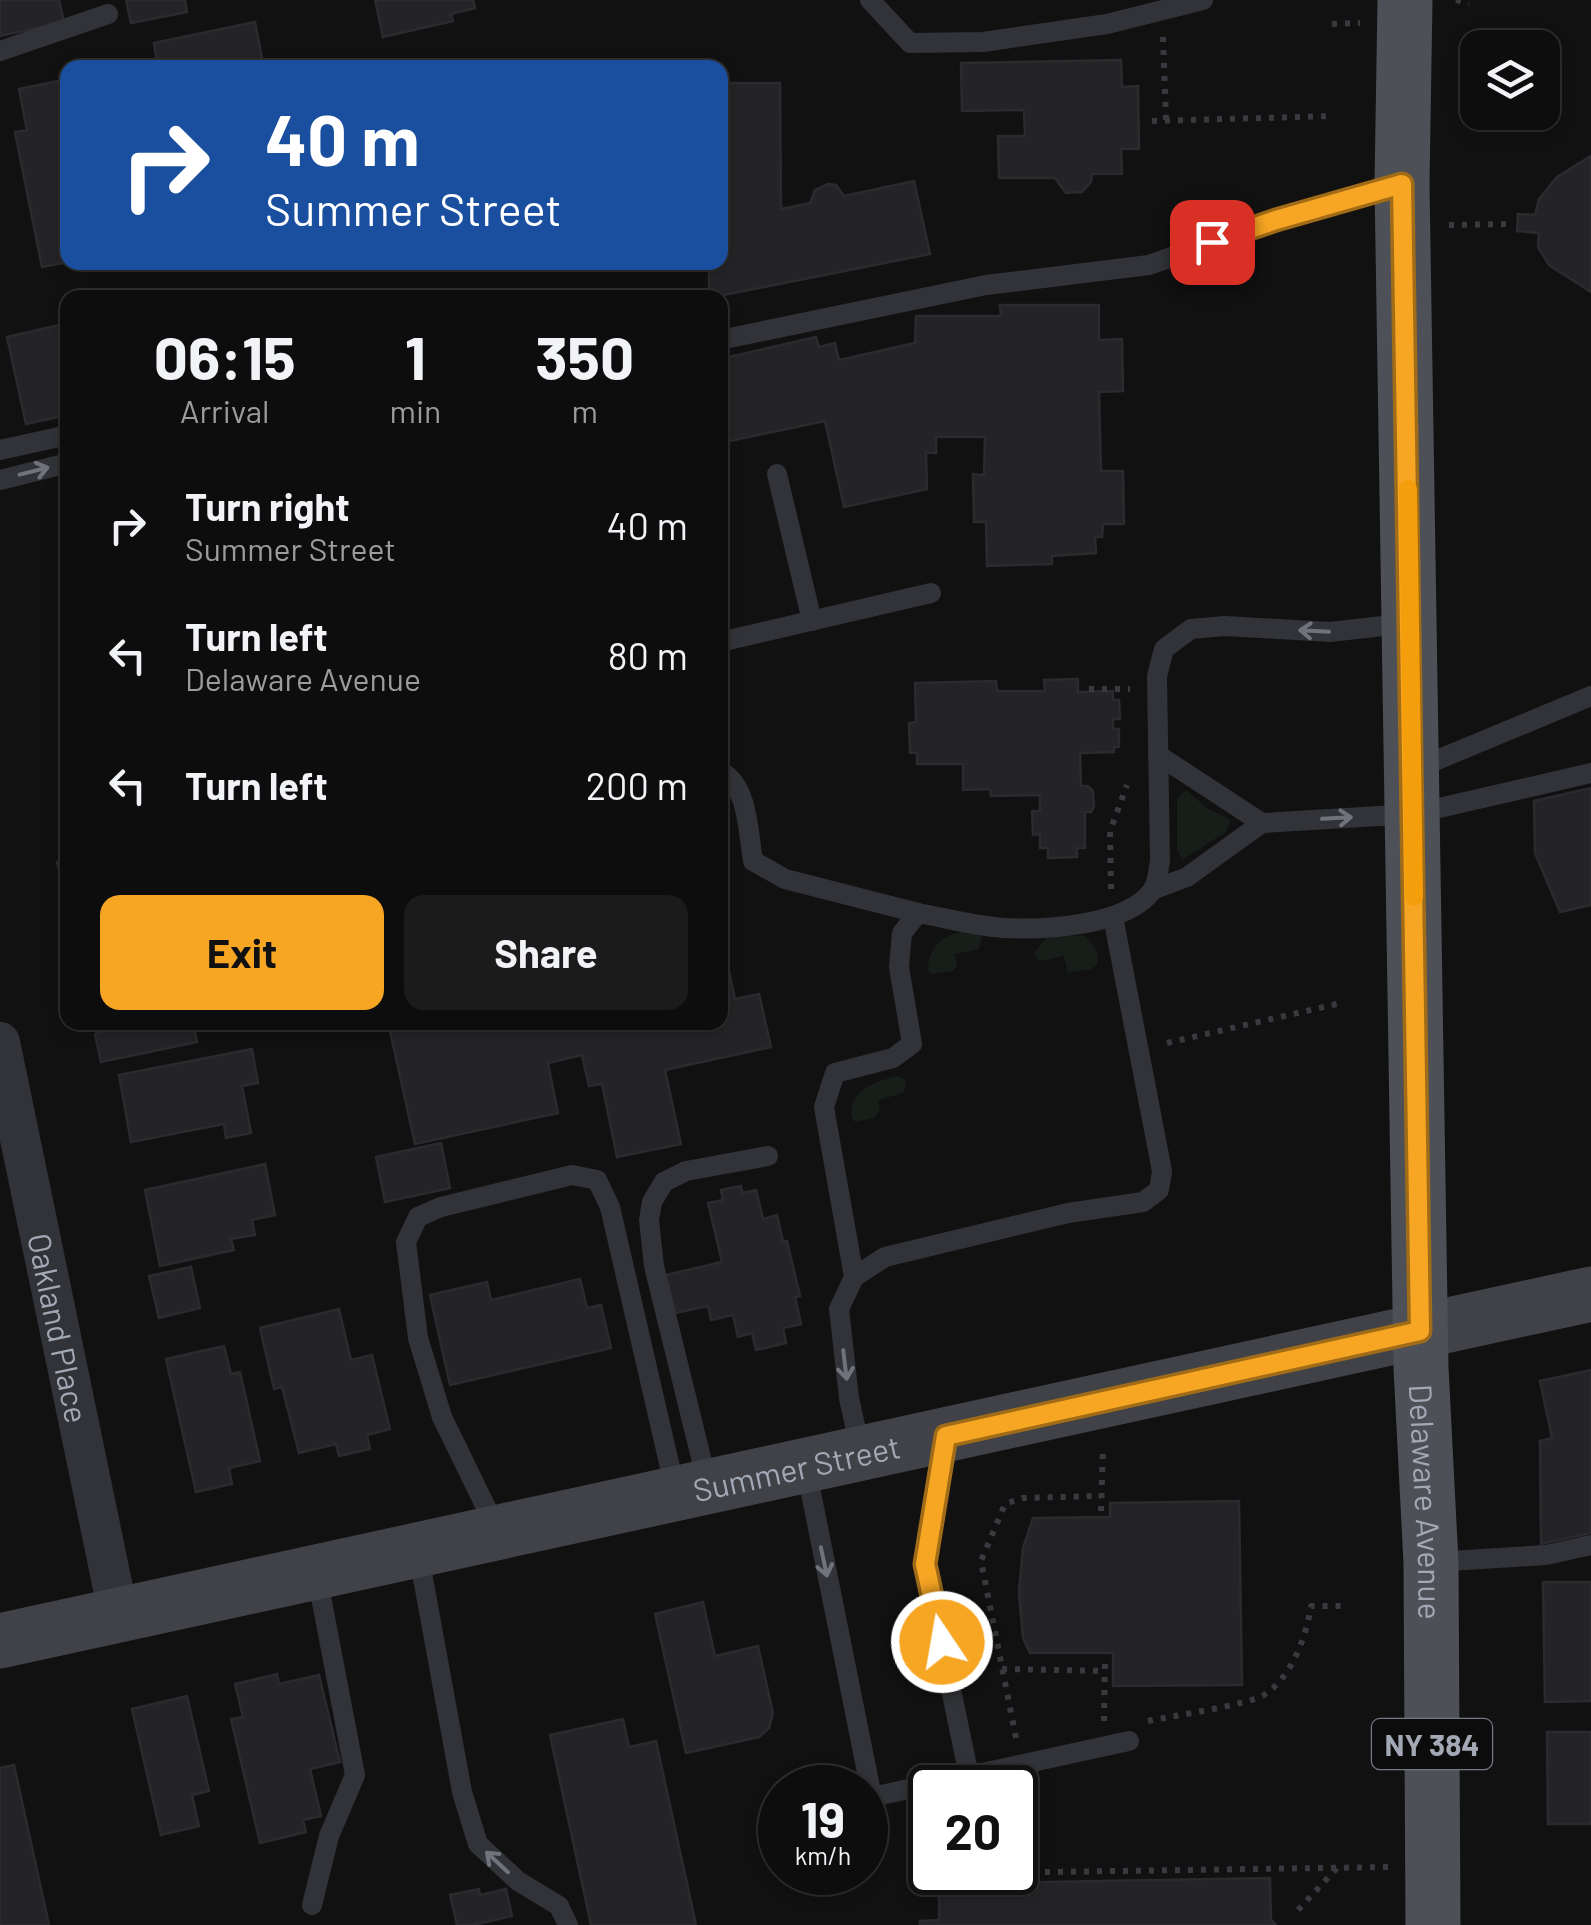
<!DOCTYPE html>
<style>
:root{--surface:#0d0d0e;--page:#1b1b1c;--text:#f1f3f6;--muted:#9a9c9e;--line:#2d2d2e;--accent:#f7a624}
body{margin:0;font-family:Barlow,sans-serif;background:var(--page);color:var(--text);height:100vh;display:flex;flex-direction:column;font-size:38px;white-space:nowrap}
*{box-sizing:border-box;margin:0}
p{font-size:32px;color:var(--muted)}
.icon{flex:none;width:55px;height:55px;fill:none;stroke:currentColor;stroke-width:2;stroke-linecap:round;stroke-linejoin:round}
.map{position:relative;flex:1;overflow:hidden}
.details{position:absolute;left:60px;top:290px;width:668px;height:740px;display:flex;flex-direction:column;background:var(--surface);border-radius:20px;box-shadow:0 5px 15px #0003,0 0 0 2px var(--line)}
.details>*{flex:none}
.guide{position:absolute;left:60px;top:60px;width:668px;height:210px;border-radius:20px;box-shadow:0 5px 15px #0003,0 0 0 2px var(--line);background:#1a4fa0;color:#fff;overflow:hidden}
.controls{position:absolute;left:1460px;top:30px;display:grid;gap:20px}
.controls a{display:grid;place-items:center;width:100px;height:100px;border-radius:20px;background:var(--surface);box-shadow:0 5px 15px #0003,0 0 0 2px var(--line);font-size:50px}
.speed{position:absolute;left:758px;top:1765px;display:flex;gap:20px;font-size:50px;font-weight:700;text-align:center}
.speed>*{display:grid;place-content:center;width:130px;height:130px;border-radius:50%;background:var(--surface);box-shadow:0 5px 15px #0003,0 0 0 2px var(--line);line-height:1}
.speed small{font-size:25px;font-weight:400}
.speed .limit{border:5px solid #111;border-radius:15px;background:#fff;color:#111}
.pin{position:absolute;display:grid;place-items:center;width:85px;height:85px;color:#fff;margin:-42px;border-radius:20px;box-shadow:0 5px 15px #0006}
.me{position:absolute;width:110px;margin:-55px;rotate:348deg;stroke-linejoin:round;filter:drop-shadow(0 0 8px #0008)}
.turn{display:flex;align-items:center;gap:35px;height:210px;padding:0 40px;font-size:45px}
.turn .icon{width:130px;height:130px;stroke-width:2.5}
.turn b{display:block;font-size:70px;line-height:85px}
.eta{display:flex;justify-content:space-evenly;align-items:center;height:170px;text-align:center}
.eta b{font-size:60px;font-weight:700;line-height:70px}
.cta{display:flex;gap:20px;margin-top:auto;padding:20px 40px}
.cta a{flex:1;height:115px;border-radius:20px;background:var(--accent);color:#111;font-size:40px;font-weight:700;line-height:115px;text-align:center}
.cta a+a{background:var(--page);color:var(--text)}
ul{padding:0;list-style:none}
li{display:flex;align-items:center;gap:30px;height:130px;padding:0 40px}
li div{flex:1}
li b{display:block;font-size:38px}
li em{font-style:normal}
.map>svg:first-child{display:block}
</style>
<div class="map">
<svg width="1591" height="1925" viewBox="0 0 1591 1925">
<rect width="100%" height="100%" fill="#111112"/>
<!-- green -->
<g fill="#171d18">
<path d="M1186,790l21,18 24,12 -5,12 -44,28 -5,-11v-51z"/>
<path d="M968,931l14,5 -3,13 -24,5 2,12 -4,5 -21,3 -4,-3c0,-24 15,-38 40,-40z"/>
<path d="M1083,935c10,9 17,15 14,30l-6,4 -23,4 -4,-17 -25,5 -5,-8 12,-15z"/>
<path d="M898,1076l8,5 -2,12 -26,7 2,11 -6,7 -18,4 -3,-2c-9,-28 22,-39 45,-44z"/>
</g>
<!-- building -->
<g fill="#242427" stroke="#2b2b2f" stroke-width="2.5">
<path d="M0,0h59l5,22 -64,14z"/>
<path d="M126,0h59l2,12 -56,11z"/>
<path d="M375,0h98l2,8 -24,6 2,7 -70,16z"/>
<path d="M255,22l9,46h-106l-4,-25z"/>
<path d="M1121,60l1,27 16,-1 1,63h-18l1,25h-30l-1,8 -9,10 -16,1 -11,-15h-56l-1,-42h27l-1,-26 -62,1 -1,-48z"/>
<path d="M68,79v183l-26,5 -27,-135 12,-2 -8,-41z"/>
<path d="M720,83h60l1,126 29,-6 5,-13 13,-6 8,1 8,11 70,-15 16,73 -221,44v-36h11z"/>
<path d="M1591,156v136l-42,-27 -11,-18 1,-14 -22,-2 1,-17 17,1 4,-16 18,-22z"/>
<path d="M1000,305h99v35l23,-1 1,52 -24,1 2,79h22l1,53h-21l-1,13h-7l1,16 -44,3v8l-65,2 -1,-44h-12l-1,-48 11,1 1,-38h-49v16h-10l1,36 -83,18 -19,-86 -105,22v-84l96,-22 3,10 16,-4 4,17 76,-17 1,-27h85z"/>
<path d="M68,323v92l-42,9 -19,-87z"/>
<path d="M1078,679v13l35,-1v9h6l1,19h-7v10h6v18h-5v5l-34,1 1,33h7l5,5 1,16 -3,5h-6v36h-8v9l-29,1v-10h-8v-14l-7,1 -1,-24h8v-16l-49,1 -1,-7 -27,1v-26h-46v-11h-7l-1,-30 7,-1 -1,-39 81,-2 1,10h48l-1,-11z"/>
<path d="M1591,788v117l-31,7 -25,-59 -1,-52z"/>
<path d="M68,860v47l-11,-45z"/>
<path d="M720,929l15,70 24,-5 12,53 -106,23 16,74 -64,13 -15,-73 -13,2 -7,-31 -34,8 10,50 -143,31 -27,-122h332z"/>
<path d="M107,1022h86l4,20 -96,20 -6,-28 14,-4z"/>
<path d="M252,1049l6,34 -16,3 9,47 -25,5 -2,-14 -93,18 -12,-67z"/>
<path d="M441,1143l9,45 -65,14 -9,-45z"/>
<path d="M265,1164l10,51 -23,5 3,15 -24,4 3,11 -74,16 -15,-76z"/>
<path d="M741,1186l1,7 14,-3 7,29 14,-4 6,26h4l13,55 -5,1 6,27 -18,4 3,15 -30,7 -4,-17 -14,4 -5,-22 -22,5 -3,-14 -33,7 -9,-38 56,-13 -14,-59 15,-3 -2,-10z"/>
<path d="M191,1267l9,41 -41,10 -10,-42z"/>
<path d="M580,1279l7,29 14,-3 10,43 -161,37 -20,-90 57,-13 4,18z"/>
<path d="M339,1309l12,51 21,-5 18,74 -23,6 3,14 -31,7 -3,-12 -37,9 -17,-66 -8,2 -14,-61z"/>
<path d="M224,1346l7,28 9,-2 20,89 -31,7 3,16 -36,8 -30,-133z"/>
<path d="M1591,1370v163l-50,11 -1,-103 12,-3 -12,-57z"/>
<path d="M1239,1501l3,184 -129,1v-33h-83l-7,-15 -4,-46 4,-44 10,-30 77,-1v-14z"/>
<path d="M1543,1582h48v119l-46,1z"/>
<path d="M703,1602l12,54 43,-10 15,67 -4,15 -10,9 -73,16 -31,-139z"/>
<path d="M277,1674l2,10 40,-9 21,87 -30,7 11,47 -18,4 3,12 -46,11 -29,-124 12,-2 -8,-33z"/>
<path d="M187,1696l22,95 -17,4 7,31 -38,9 -29,-126z"/>
<path d="M623,1719l6,28 27,-6 40,184h-105l-41,-190z"/>
<path d="M1547,1732h44v92h-43z"/>
<path d="M14,1765l35,160h-49v-157z"/>
<path d="M1270,1878l1,42 5,5h-356v-4l19,-1v-36z"/>
<path d="M479,1889l1,6 26,-6 6,27 -39,9h-16l-7,-30z"/>
</g>
<g fill="none" stroke-linecap="round" stroke-linejoin="round">
<!-- path -->
<g stroke="#383a3f" stroke-width="6" stroke-dasharray="5 8" stroke-linecap="butt">
<path d="M1456,0l13,4"/>
<path d="M1332,24l28,-1"/>
<path d="M1163,37l3,83"/>
<path d="M1152,121l181,-5"/>
<path d="M1449,225l63,-1"/>
<path d="M1089,689h41"/>
<path d="M1111,889l-1,-58 17,-46"/>
<path d="M1167,1043l174,-40"/>
<path d="M1101,1511l2,-64"/>
<path d="M1002,1669l103,2"/>
<path d="M1104,1721l1,-63"/>
<path d="M1148,1721c24,-5 99,-16 116,-26 28,-18 42,-58 47,-89h37"/>
<path d="M1016,1738l-35,-177 24,-57 17,-6 79,-2"/>
<path d="M915,1874l473,-7"/>
<path d="M1298,1910l39,-42"/>
</g>
<!-- lane -->
<g stroke="#323338" stroke-width="20">
<path d="M870,0l40,43 73,-1 124,-18 96,-24"/>
<path d="M0,51l108,-37"/>
<path d="M720,340l266,-55 163,-20 127,-45 124,-35"/>
<path d="M0,450l68,-15"/>
<path d="M777,474l35,147"/>
<path d="M0,480l68,-17"/>
<path d="M720,642l211,-49"/>
<path d="M1413,770l178,-74"/>
<path d="M720,771c29,15 28,62 33,90l32,18 133,34"/>
<path d="M1262,823l151,-9 178,-41"/>
<path d="M1155,889l32,-12 75,-54 -104,-68"/>
<path d="M854,1277l-30,-170 11,-34 58,-15 19,-14 -13,-77 3,-34 16,-20c28,5 57,13 86,15 41,2 122,-2 148,-37 6,-8 6,-21 8,-30l-3,-185 7,-27 27,-20 34,-3 105,6 79,-9"/>
<path d="M946,1439l-21,125 44,212"/>
<path d="M861,1453l-12,-55 -10,-89 15,-32 31,-20 183,-44 75,-11 16,-12 3,-19 -49,-254"/>
<path d="M806,1468l66,329 257,-56"/>
<path d="M708,1486l-54,-220 -5,-46 3,-18 12,-20 22,-11 82,-15"/>
<path d="M498,1532l-56,-115 -24,-79 -12,-96 12,-25 23,-10 131,-32 25,5 13,27 65,282"/>
<path d="M418,1551l44,241 16,52 40,37 41,25 9,19"/>
<path d="M1434,1562l112,-7 45,-10"/>
<path d="M312,1905l17,-69 26,-61 -38,-199"/>
</g>
<!-- street -->
<path stroke="#323338" stroke-width="40" id="s1" d="M0,1042l119,575"/>
<!-- secondary -->
<path stroke="#404248" stroke-width="55" id="s2" d="M0,1641l1591,-347"/>
<!-- primary -->
<path stroke="#4e5057" stroke-width="55" id="s3" d="M1405,0l-3,184 19,1184 10,195 2,362"/>
</g>
<!-- one-way arrows -->
<defs><path id="oneway-shaft" d="M-6 0H5M1.5-3L5.5 0L1.5 3" fill="none" stroke-width="1.6" stroke-linecap="round" stroke-linejoin="round" transform="scale(2.5)"/></defs>
<g stroke="#70737c">
<use href="#oneway-shaft" transform="translate(34 471) rotate(-14)"/>
<use href="#oneway-shaft" transform="translate(1314 631) rotate(-177)"/>
<use href="#oneway-shaft" transform="translate(1337 818) rotate(-3)"/>
<use href="#oneway-shaft" transform="translate(845 1365) rotate(83)"/>
<use href="#oneway-shaft" transform="translate(824 1562) rotate(78)"/>
<use href="#oneway-shaft" transform="translate(497 1862) rotate(-137)"/>
</g>
<g fill="none" stroke-linecap="round" stroke-linejoin="round">
<defs>
<path id="route" d="M942,1642l-17,-78 21,-128 474,-105 -18,-1147 -126,36 -64,22"/>
</defs>
<!-- route casing -->
<use href="#route" stroke="#a16c17" stroke-width="25"/>
<!-- route -->
<use href="#route" stroke="#f7a624" stroke-width="18"/>
<!-- slow -->
<path stroke="#f59e0b" stroke-width="18" d="M1408,489l6,408"/>
</g>
<g text-anchor="middle" dominant-baseline="central" stroke-width="10" stroke-linejoin="round" paint-order="stroke">
<!-- shield labels -->
<rect fill="#0c0c0d" stroke="#757982" stroke-width="2.5" x="1372" y="1719" width="120" height="50" rx="8"/>
<g font-size="30" font-weight="bold" fill="#a2a8b4">
<text x="1432" y="1744">NY 384</text>
</g>
<!-- street labels -->
<g font-size="32" fill="#a2a8b4" stroke="#0c0c0d">
<text stroke="none"><textPath href="#s1" startOffset="292">Oakland Place</textPath></text>
<text stroke="none"><textPath href="#s2" startOffset="815">Summer Street</textPath></text>
<text stroke="none"><textPath href="#s3" startOffset="1502">Delaware Avenue</textPath></text>
</g>
</g>
</svg>
<div class="controls">
<a><svg class="icon" aria-label="layers" viewBox="0 0 24 24"><path d="M12 4l9 5-9 5-9-5zM3 14l9 5 9-5"/></svg></a>
</div>
<div class="speed"><div>19<small>km/h</small></div><div class="limit">20</div></div>
<div class="pin" style="left:1212px;top:242px;background:#d93025"><svg class="icon" aria-label="arrive" viewBox="0 0 24 24"><path d="M6 21V4h12l-3 4 3 4H6"/></svg></div>
<svg class="me" style="left:942px;top:1642px" viewBox="-20 -20 40 40"><circle r="17" fill="#f7a624" stroke="#fff" stroke-width="3"/><path d="M0-11L8 9 0 5-8 9z" fill="#fff"/></svg>
<div class="guide">
<div class="turn"><svg class="icon" aria-label="right" viewBox="0 0 24 24"><path d="M7 20v-9h11M14 6l5 5-5 5"/></svg><div><b>40 m</b>Summer Street</div></div>
</div>
<section class="details">
<div class="eta">
<div><b>06:15</b><p>Arrival</p></div>
<div><b>1</b><p>min</p></div>
<div><b>350</b><p>m</p></div>
</div>
<ul>
<li><svg class="icon" aria-label="right" viewBox="0 0 24 24"><path d="M7 20v-9h11M14 6l5 5-5 5"/></svg><div><b>Turn right</b><p>Summer Street</p></div><em>40 m</em></li>
<li><svg class="icon" aria-label="left" viewBox="0 0 24 24"><path d="M17 20v-9H6M10 6l-5 5 5 5"/></svg><div><b>Turn left</b><p>Delaware Avenue</p></div><em>80 m</em></li>
<li><svg class="icon" aria-label="left" viewBox="0 0 24 24"><path d="M17 20v-9H6M10 6l-5 5 5 5"/></svg><div><b>Turn left</b></div><em>200 m</em></li>
</ul>
<div class="cta"><a>Exit</a><a>Share</a></div>
</section>
</div>
